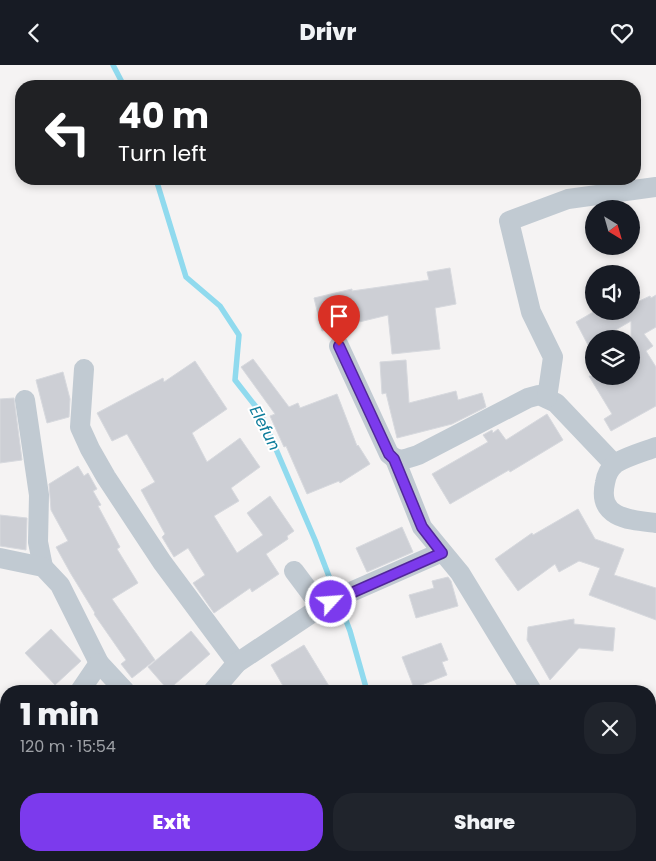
<!DOCTYPE html>
<meta charset="utf-8">
<style>
:root{--surface:#171b24;--page:#20242c;--text:#f1f3f6;--muted:#9ea1a6;--accent:#7c3aed}
body{margin:0;font-family:Poppins,sans-serif;background:var(--page);color:var(--text);height:100vh;display:flex;flex-direction:column;font-size:19px;white-space:nowrap}
*{box-sizing:border-box;margin:0}
p{font-size:16px;color:var(--muted)}
.icon{flex:none;width:28px;height:28px;fill:none;stroke:currentColor;stroke-width:2;stroke-linecap:round;stroke-linejoin:round}
.map{position:relative;flex:1;overflow:hidden}
.side{position:absolute;left:0px;top:620px;width:656px;height:176px;display:flex;flex-direction:column;background:var(--surface);border-radius:20px 20px 0 0;box-shadow:0 2px 8px #0003}
.side>*{flex:none}
.top-card{position:absolute;left:15px;top:15px;width:626px;height:105px;border-radius:20px;box-shadow:0 2px 8px #0003;background:#202124;color:#fff;overflow:hidden}
.needle{width:32px;rotate:143deg}
.fabs{position:absolute;left:585px;top:135px;display:grid;gap:10px}
.fabs a{display:grid;place-items:center;width:55px;height:55px;border-radius:50%;background:var(--surface);box-shadow:0 2px 8px #0003;font-size:25px}
.pin{position:absolute;display:grid;place-items:center;width:42px;height:42px;color:#fff;margin:-51px -21px;border-radius:50% 50% 50% 0;rotate:-45deg;box-shadow:0 0 5px #0007}
.pin .icon{rotate:45deg}
.me{position:absolute;width:55px;margin:-28px;rotate:64deg;stroke-linejoin:round;filter:drop-shadow(0 0 4px #0008)}
.turn{display:flex;align-items:center;gap:18px;height:105px;padding:0 20px;font-size:22px}
.turn .icon{width:65px;height:65px;stroke-width:2.5}
.turn b{display:block;font-size:35px;line-height:42px}
.round{display:grid;place-items:center;flex:none;width:52px;height:52px;border-radius:20px;background:var(--page)}
.summary{display:flex;align-items:center;justify-content:space-between;height:85px;padding:0 20px}
h1{font-size:30px;font-weight:800;line-height:38px}
.button{display:flex;gap:10px;margin-top:auto;padding:10px 20px}
.button a{flex:1;height:58px;border-radius:20px;background:var(--accent);color:#fff;font-size:20px;font-weight:800;line-height:58px;text-align:center}
.button a+a{background:var(--page);color:var(--text)}
header{display:flex;justify-content:space-between;align-items:center;height:65px;padding:0 20px;background:var(--surface);font-size:22px;font-weight:800}
.map>svg:first-child{display:block}
</style>
<header><svg class="icon" aria-label="back" viewBox="0 0 24 24"><path d="M15 5l-7 7 7 7"/></svg>Drivr<svg class="icon" aria-label="heart" viewBox="0 0 24 24"><path d="M12 20l-8-8c-3-5 5-10 8-4 3-6 11-1 8 4z"/></svg></header>
<div class="map">
<svg width="656" height="796" viewBox="0 0 656 796">
<rect width="100%" height="100%" fill="#f5f3f3"/>
<g fill="none" stroke-linecap="round" stroke-linejoin="round">
<!-- stream -->
<g stroke="#90daee" stroke-width="5.5">
<path d="M113,0l11,21"/>
<path d="M156,114l30,98 34,29 19,29 -4,45 25,32 55,128 35,91 17,60"/>
<path d="M483,790l5,6"/>
</g>
</g>
<!-- building -->
<g fill="#cdcfd5" stroke="#d7d9de">
<path d="M450,203l6,36 -21,4 5,41 -48,5 -4,-39 -66,16 -8,-33 38,-9v2l77,-11 -2,-8z"/>
<path d="M656,230v32l-12,7 9,12 -7,5 10,16v39l-45,25 -7,-12 8,-5 -23,-38h42v-55l-31,18h-6v3l-6,3 -12,-23 19,-11h36v-6l19,-9 1,2z"/>
<path d="M253,294l36,48 9,-4 2,5 37,-14 20,52 1,-1 12,19 -30,19 -1,-2 -32,13 -21,-48 -2,1 -14,-31 5,-2 -34,-47z"/>
<path d="M406,295l3,43 47,-12 2,9 24,-7 4,14 -34,17 -55,14 -11,-45 -4,1 -2,-32z"/>
<path d="M195,296l32,48 -35,24 15,29 33,-24 20,29 -29,21 8,13 -25,15 23,37 26,-18 -16,-22 23,-17 24,35 -7,5 1,3 -22,15 13,20 -27,18 -2,-4 -36,25 -21,-30 12,-8 -17,-27 -14,9 -12,-20 3,-3 -24,-44 14,-8 -28,-48 -15,7 -15,-28 66,-35 1,4z"/>
<path d="M63,307l7,27 -1,18 -22,6 -11,-43z"/>
<path d="M14,333l8,62 -22,3v-64z"/>
<path d="M547,349l16,26 -53,32 -1,-2 -59,34 -18,-30 56,-32 -5,-7 9,-5 1,3 5,-4 8,11z"/>
<path d="M78,401l6,10 4,-3 9,16 -4,2 8,14 -3,1 22,41 -3,2 21,34 -26,16 43,61 -23,18 -11,-14 5,-4 -32,-46 1,-1 -24,-39 -15,-27 12,-6 -17,-31 -2,-26z"/>
<path d="M578,444l17,30 29,10 -10,26 42,13v32l-67,-25 11,-27 -21,-7 -20,11 -4,-8 -37,27 -23,-32 37,-26 1,2z"/>
<path d="M0,450l27,3 -1,32 -26,-4z"/>
<path d="M402,462l11,25 -46,20 -11,-24z"/>
<path d="M448,512l3,4 7,25 -42,12 -7,-23 25,-7 -2,-7z"/>
<path d="M574,554v5l41,4 -2,23 -34,-3 -29,32 -23,-40 1,-13z"/>
<path d="M51,564l30,32 -26,24 -30,-32z"/>
<path d="M191,566l19,23 -42,36 -20,-23z"/>
<path d="M441,578l7,17 -6,2 5,13 -33,13 -12,-31z"/>
<path d="M304,580l28,46h-46l-15,-26z"/>
</g>
<g fill="none" stroke-linecap="round" stroke-linejoin="round">
<!-- minor -->
<g stroke="#c1cad2" stroke-width="20">
<path d="M339,281l50,108c10,9 17,5 29,1l110,-57 11,-3 17,8 58,61"/>
<path d="M84,304l-4,58 10,22 16,28 56,85 75,101"/>
<path d="M547,333l6,-41 -22,-45 -22,-91 59,-22 88,-12"/>
<path d="M25,335l14,95 -1,47 5,25"/>
<path d="M656,382c-13,5 -28,9 -40,16 -6,5 -10,13 -11,20 -8,36 26,37 51,40"/>
<path d="M395,394l27,68 38,46 72,118"/>
<path d="M0,493l43,9 17,18 39,78 26,28"/>
<path d="M321,542l23,-12 98,-43"/>
<path d="M80,626l19,-28"/>
<path d="M213,626l24,-28 84,-56 -27,-36"/>
<path d="M0,729l6,-7"/>
<path d="M71,790l2,6"/>
<path d="M287,790l2,6"/>
</g>
</g>
<g fill="none" stroke-linecap="round" stroke-linejoin="round">
<defs>
<path id="route" d="M331,537l111,-49 -20,-26 -28,-68 -5,-5 -50,-108"/>
</defs>
<!-- route casing -->
<use href="#route" stroke="#51269a" stroke-width="12"/>
<!-- route -->
<use href="#route" stroke="#7c3aed" stroke-width="9"/>
</g>
<g text-anchor="middle" dominant-baseline="central" stroke-width="4" stroke-linejoin="round" paint-order="stroke">
<!-- water labels -->
<g font-size="16" font-style="italic" fill="#0c7c9b" stroke="#fff">
<text transform="translate(265 363) rotate(63)">Elefun</text>
</g>
</g>
</svg>
<div class="fabs">
<a><svg class="needle" viewBox="-14 -14 28 28"><path d="M0-13l5 13h-10z" fill="#e53935"/><path d="M0 13l5-13h-10z" fill="#9ea1a6"/></svg></a>
<a><svg class="icon" aria-label="sound" viewBox="0 0 24 24"><path d="M4 9h4l5-4v14l-5-4H4zM17 9q2 3 0 6"/></svg></a>
<a><svg class="icon" aria-label="layers" viewBox="0 0 24 24"><path d="M12 4l9 5-9 5-9-5zM3 14l9 5 9-5"/></svg></a>
</div>
<div class="pin" style="left:339px;top:281px;background:#d93025"><svg class="icon" aria-label="arrive" viewBox="0 0 24 24"><path d="M6 21V4h12l-3 4 3 4H6"/></svg></div>
<svg class="me" style="left:331px;top:537px" viewBox="-20 -20 40 40"><circle r="17" fill="#7c3aed" stroke="#fff" stroke-width="3"/><path d="M0-11L8 9 0 5-8 9z" fill="#fff"/></svg>
<div class="top-card">
<div class="turn"><svg class="icon" aria-label="left" viewBox="0 0 24 24"><path d="M17 20v-9H6M10 6l-5 5 5 5"/></svg><div><b>40 m</b>Turn left</div></div>
</div>
<section class="side">
<div class="summary"><div><h1>1 min</h1><p>120 m · 15:54</p></div><a class="round"><svg class="icon" aria-label="close" viewBox="0 0 24 24"><path d="M6 6l12 12M18 6L6 18"/></svg></a></div>
<div class="button"><a>Exit</a><a>Share</a></div>
</section>
</div>
